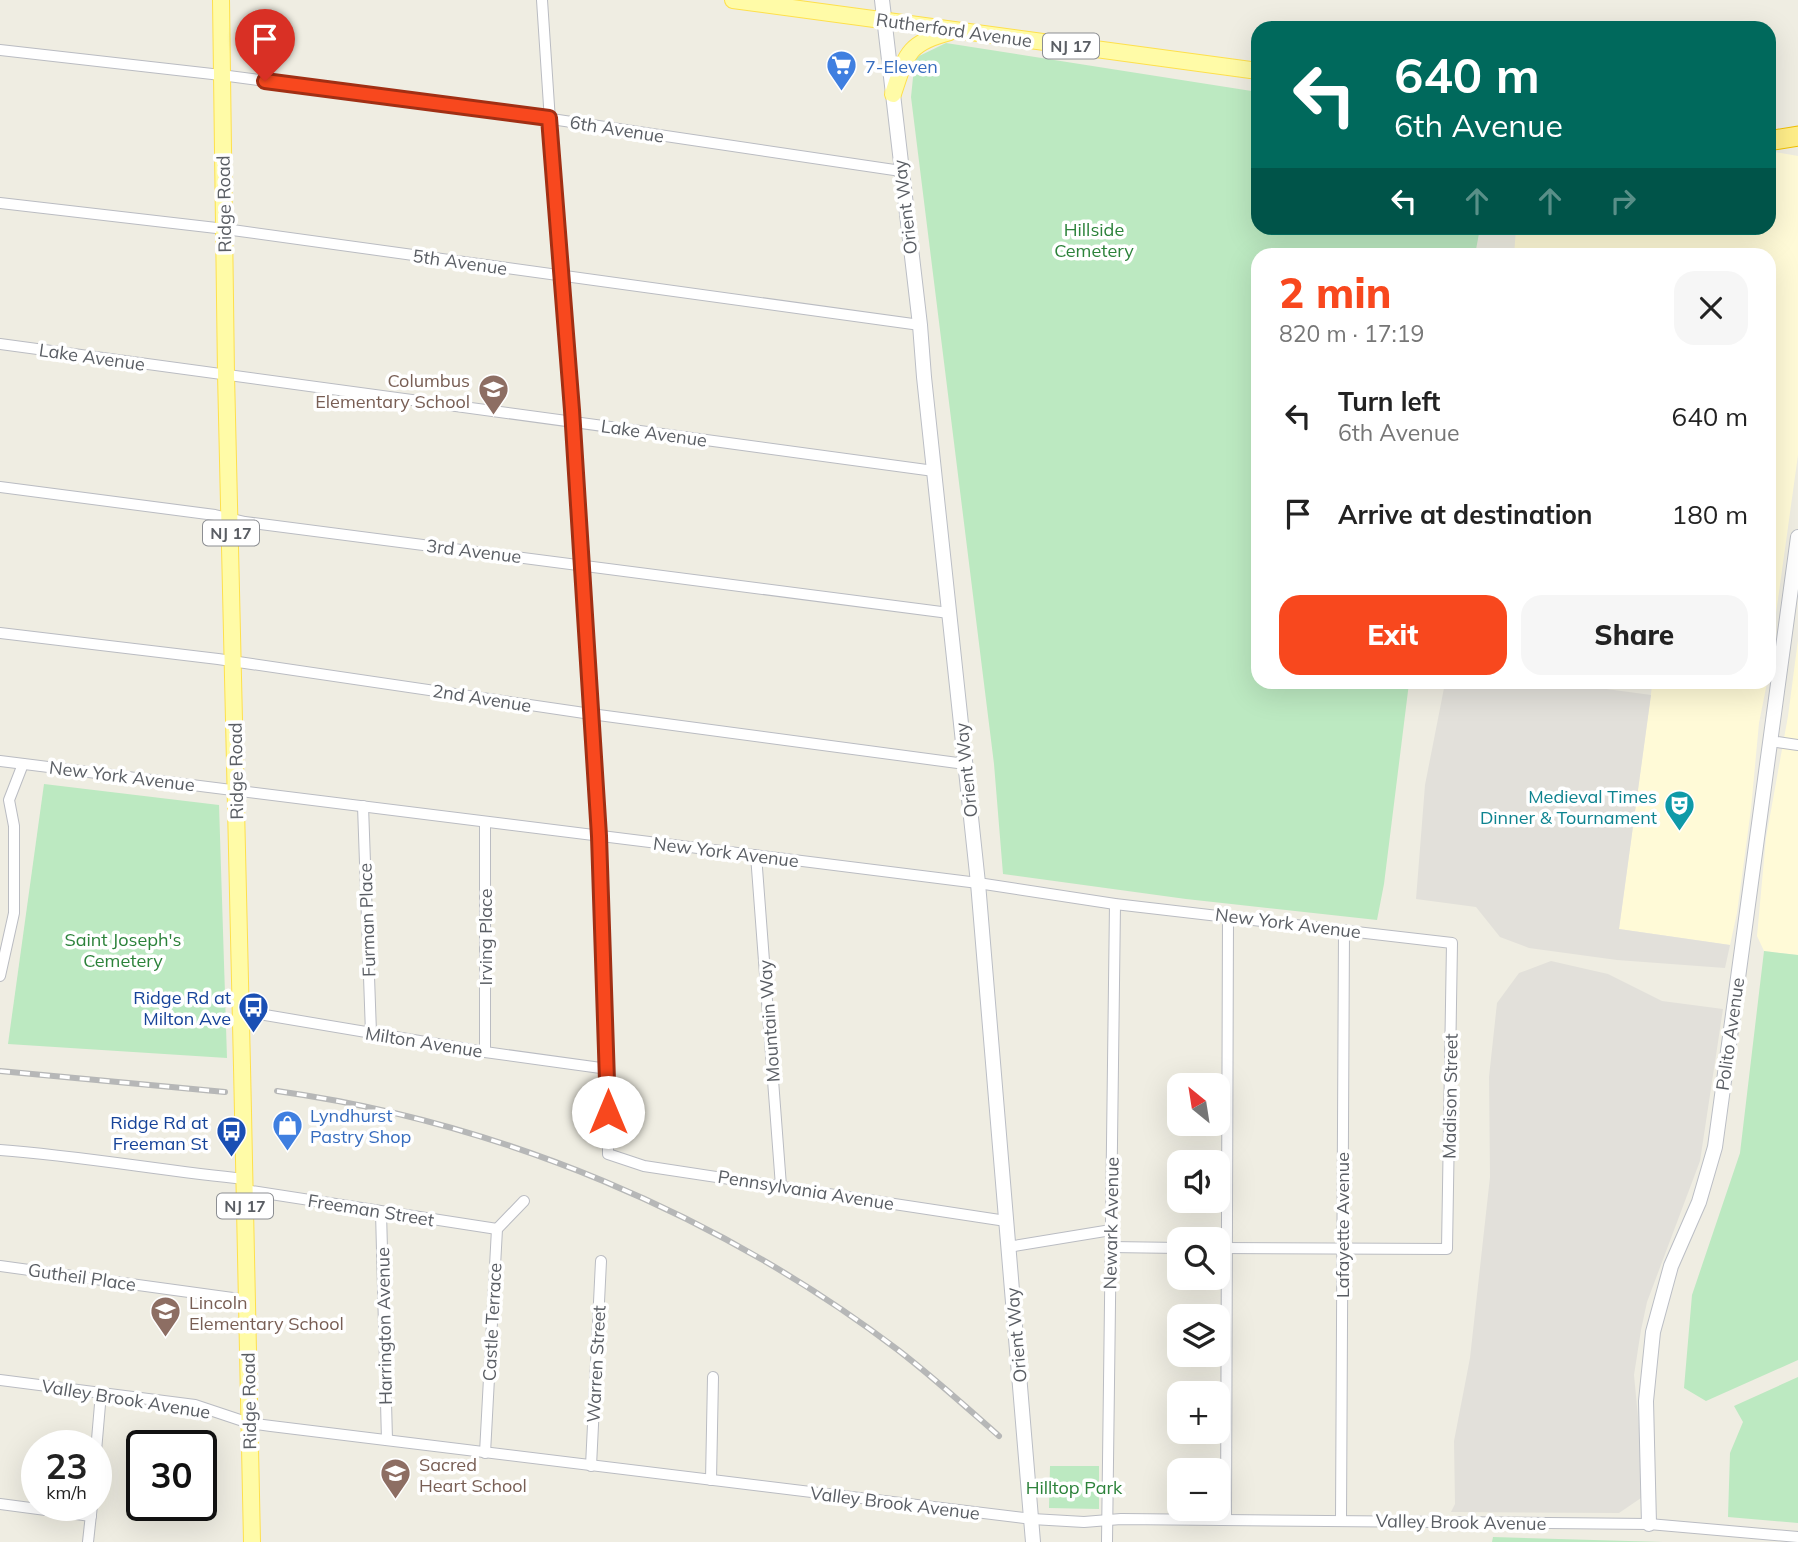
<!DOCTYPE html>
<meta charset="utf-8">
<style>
:root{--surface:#fff;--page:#f6f6f6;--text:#222;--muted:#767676;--accent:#f8481e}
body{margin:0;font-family:Mulish,sans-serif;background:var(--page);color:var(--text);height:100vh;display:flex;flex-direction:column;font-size:26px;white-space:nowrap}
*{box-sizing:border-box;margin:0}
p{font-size:23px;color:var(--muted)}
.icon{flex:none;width:38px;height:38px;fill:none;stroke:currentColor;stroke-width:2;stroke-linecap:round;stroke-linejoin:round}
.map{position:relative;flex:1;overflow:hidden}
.details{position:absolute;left:1251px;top:248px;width:525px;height:441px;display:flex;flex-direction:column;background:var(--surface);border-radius:21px;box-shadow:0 7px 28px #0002}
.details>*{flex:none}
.guide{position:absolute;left:1251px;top:21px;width:525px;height:214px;border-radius:21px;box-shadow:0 7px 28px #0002;background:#00695c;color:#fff;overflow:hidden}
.needle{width:46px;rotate:330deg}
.buttons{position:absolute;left:1167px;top:1073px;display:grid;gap:14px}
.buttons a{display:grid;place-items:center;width:63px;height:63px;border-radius:14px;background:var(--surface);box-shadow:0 7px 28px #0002;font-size:35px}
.speed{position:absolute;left:21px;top:1430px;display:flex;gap:14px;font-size:35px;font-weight:700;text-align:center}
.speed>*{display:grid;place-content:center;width:91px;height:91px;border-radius:50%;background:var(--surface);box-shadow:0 7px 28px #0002;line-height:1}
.speed small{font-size:18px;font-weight:400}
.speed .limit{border:4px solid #111;border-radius:10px;background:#fff;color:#111}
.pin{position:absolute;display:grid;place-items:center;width:60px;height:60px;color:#fff;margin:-72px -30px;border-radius:50% 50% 50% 0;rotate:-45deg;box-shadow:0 0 7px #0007}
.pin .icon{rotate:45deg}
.me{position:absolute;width:77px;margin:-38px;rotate:0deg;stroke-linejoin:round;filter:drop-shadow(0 0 5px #0008)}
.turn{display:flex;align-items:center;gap:24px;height:147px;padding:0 28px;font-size:32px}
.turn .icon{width:91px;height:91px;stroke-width:2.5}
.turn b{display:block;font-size:49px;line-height:60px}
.lanes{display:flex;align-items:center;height:66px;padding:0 28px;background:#0003;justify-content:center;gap:35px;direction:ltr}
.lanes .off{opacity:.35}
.round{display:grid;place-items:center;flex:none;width:74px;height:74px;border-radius:21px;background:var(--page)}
.summary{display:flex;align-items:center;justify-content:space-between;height:119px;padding:0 28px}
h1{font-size:42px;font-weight:800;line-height:52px;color:var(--accent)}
.cta{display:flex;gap:14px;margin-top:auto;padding:14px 28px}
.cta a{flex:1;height:80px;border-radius:21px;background:var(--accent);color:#fff;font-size:28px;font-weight:800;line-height:80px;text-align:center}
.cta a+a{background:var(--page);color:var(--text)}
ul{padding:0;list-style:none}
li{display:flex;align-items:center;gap:21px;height:98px;padding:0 28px}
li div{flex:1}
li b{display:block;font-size:26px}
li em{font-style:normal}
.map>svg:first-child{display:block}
</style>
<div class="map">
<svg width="1798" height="1542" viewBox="0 0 1798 1542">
<rect width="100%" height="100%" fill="#efede2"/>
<!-- commercial -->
<g fill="#fffad7">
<path d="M1769,151l29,5v299l-29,209v-408l-255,-1 2,-27h253z"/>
<path d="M1798,640v315l-34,-4 -7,-15 9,-98 22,-122z"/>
<path d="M1631,683h136l-8,40 -8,86 -14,104 -7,32 -111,-16 33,-243z"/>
</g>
<!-- industrial -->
<g fill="#e2e0da">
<path d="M1445,683h117l89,12 -32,234 111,16 -5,23 -108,-8 -88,-12 -29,-11 -24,-30 -60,-8 9,-114z"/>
<path d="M1551,961l57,13 54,27 61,8 -23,152 -53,141 -6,28 -7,45 6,63 1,60 -22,15 -168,-1 4,-8 -1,-63 16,-83 20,-181 -1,-100 8,-74 22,-30z"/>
</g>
<!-- green -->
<g fill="#bce9c1">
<path d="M946,43l312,49v136h222l-5,27 -217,1v426l151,1 -25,201 -7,36 -191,-21 -183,-25 -9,-110 -83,-667 4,-39z"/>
<path d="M44,784l175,21 8,253 -219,-14z"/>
<path d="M1764,951l34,4v405l-92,41 -22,-13 8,-93 48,-142z"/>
<path d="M1798,1377v146l-70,-6 2,-64 13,-31 -9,-16z"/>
<path d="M1050,1466h49v43l-50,-1z"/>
<path d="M1493,1537l170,5h-171z"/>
</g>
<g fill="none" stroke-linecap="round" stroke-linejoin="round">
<defs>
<g id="street">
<path d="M542,0l19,287 11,123 27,426 9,233v85l36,12 362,55"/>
<path d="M0,50l221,25 317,42 363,54"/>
<path d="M0,203l225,26 695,96"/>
<path d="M0,344l934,127"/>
<path d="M0,487l215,28 30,7 704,91"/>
<path d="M0,633l218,26 373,55 374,50"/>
<path d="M1770,741l28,4"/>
<path d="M0,761l978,122 137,21 337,39 -5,306 -229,-1"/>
<path d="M363,806l8,227"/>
<path d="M485,822v230"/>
<path d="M756,855l25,331"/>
<path d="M0,976l14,-63v-87l-5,-26 14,-36"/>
<path d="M241,1011l244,41 123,17"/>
<path d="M0,1150c82,6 163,21 245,29"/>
<path d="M245,1190l252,39"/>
<path d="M381,1212l6,228"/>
<path d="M1008,1247l103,-17"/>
<path d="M1111,1247l69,1"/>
<path d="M0,1266l247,34"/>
<path d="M0,1380l195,25 54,18 22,3 761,93 52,3 37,-3 528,5 149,13"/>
<path d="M96,1451l5,-58"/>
<path d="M485,1453l12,-224 27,-28"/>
<path d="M591,1466l10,-205"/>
<path d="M711,1480l2,-103"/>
<path d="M0,1504l91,12"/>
<path d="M1226,1519l2,-602"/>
<path d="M1341,1521l3,-591"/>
<path d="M88,1542l4,-37"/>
<path d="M1107,1542l8,-638"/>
</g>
<g id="secondary">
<path d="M882,0l38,325 4,52 54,506 55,659"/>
<path d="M1649,1524l-3,-123 7,-69 18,-66 28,-64 16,-55 83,-610"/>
</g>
<g id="primary">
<path d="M221,0l5,374 16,693"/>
<path d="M733,0l525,71"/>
<path d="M893,94c13,-39 14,-51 57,-62"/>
<path d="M243,1113l9,429"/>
</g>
<path id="highway" d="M1774,140l24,-4"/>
</defs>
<!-- street casing -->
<use href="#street" stroke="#babcc2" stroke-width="12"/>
<!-- secondary casing -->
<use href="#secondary" stroke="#bbbec5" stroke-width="16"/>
<!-- primary casing -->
<use href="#primary" stroke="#fee04c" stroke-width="18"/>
<!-- highway casing -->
<use href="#highway" stroke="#f1c000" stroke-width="21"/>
<!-- street -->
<use href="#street" stroke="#fff" stroke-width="10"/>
<!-- secondary -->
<use href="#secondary" stroke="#fff" stroke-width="14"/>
<!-- primary -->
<use href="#primary" stroke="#fffba7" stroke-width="16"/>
<!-- highway -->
<use href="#highway" stroke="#ffee89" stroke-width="19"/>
<defs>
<g id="rail">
<path d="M0,1071l225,21"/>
<path d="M277,1091c222,31 442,123 621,259 35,27 68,57 101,86"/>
</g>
</defs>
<!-- rail casing -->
<use href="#rail" stroke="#b6b7b7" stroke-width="6"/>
<!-- rail -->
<use href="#rail" stroke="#fff" stroke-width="3.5" stroke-dasharray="10" stroke-linecap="butt"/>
<defs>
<path id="primary-bridge" d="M242,1067l1,46"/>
</defs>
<!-- primary-bridge casing -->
<use href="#primary-bridge" stroke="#fee04c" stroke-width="18" stroke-linecap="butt"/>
<!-- primary-bridge -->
<use href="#primary-bridge" stroke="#fffba7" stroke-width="16"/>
</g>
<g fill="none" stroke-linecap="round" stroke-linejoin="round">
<defs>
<path id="route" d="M265,81l284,37 23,292 27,426 9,276"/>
</defs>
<!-- route casing -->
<use href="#route" stroke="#a12f14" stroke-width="18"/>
<!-- route -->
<use href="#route" stroke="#f8481e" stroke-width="12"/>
</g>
<!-- icons -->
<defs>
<symbol id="supermarket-pin" viewBox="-11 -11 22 30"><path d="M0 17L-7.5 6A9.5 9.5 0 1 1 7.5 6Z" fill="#3f7fe0" stroke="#fff"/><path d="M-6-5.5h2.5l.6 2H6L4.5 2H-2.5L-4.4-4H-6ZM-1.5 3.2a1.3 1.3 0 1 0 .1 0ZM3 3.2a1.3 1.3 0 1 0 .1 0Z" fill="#fff"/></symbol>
<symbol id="school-pin" viewBox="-11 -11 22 30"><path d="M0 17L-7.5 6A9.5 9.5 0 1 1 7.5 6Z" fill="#8d6e63" stroke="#fff"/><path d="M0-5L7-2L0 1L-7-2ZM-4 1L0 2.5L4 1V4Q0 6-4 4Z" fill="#fff"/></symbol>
<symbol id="theatre-pin" viewBox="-11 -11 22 30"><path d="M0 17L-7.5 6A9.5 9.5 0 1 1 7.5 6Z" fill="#0f9aa8" stroke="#fff"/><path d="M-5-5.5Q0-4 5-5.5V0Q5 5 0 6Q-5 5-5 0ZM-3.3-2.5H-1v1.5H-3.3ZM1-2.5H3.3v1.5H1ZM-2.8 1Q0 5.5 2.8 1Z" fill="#fff"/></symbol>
<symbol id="bus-pin" viewBox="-11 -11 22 30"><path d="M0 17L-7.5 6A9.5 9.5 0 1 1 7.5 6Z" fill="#1a4fb4" stroke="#fff"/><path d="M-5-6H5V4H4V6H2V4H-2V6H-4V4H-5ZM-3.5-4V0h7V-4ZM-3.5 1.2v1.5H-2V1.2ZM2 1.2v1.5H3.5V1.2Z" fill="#fff"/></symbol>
<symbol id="shop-pin" viewBox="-11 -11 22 30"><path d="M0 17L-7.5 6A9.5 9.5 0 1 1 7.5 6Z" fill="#3f7fe0" stroke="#fff"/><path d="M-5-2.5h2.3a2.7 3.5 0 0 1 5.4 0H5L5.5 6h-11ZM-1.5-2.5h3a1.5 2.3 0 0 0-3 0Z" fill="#fff"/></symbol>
</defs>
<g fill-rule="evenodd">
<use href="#supermarket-pin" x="824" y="48" width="35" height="47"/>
<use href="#school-pin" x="476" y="372" width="35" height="47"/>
<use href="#theatre-pin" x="1662" y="788" width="35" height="47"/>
<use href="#bus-pin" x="236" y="990" width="35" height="47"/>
<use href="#shop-pin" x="270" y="1108" width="35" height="47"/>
<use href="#bus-pin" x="214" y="1114" width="35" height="47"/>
<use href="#school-pin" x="148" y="1294" width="35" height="47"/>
<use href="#school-pin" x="378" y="1456" width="35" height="47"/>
</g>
<g text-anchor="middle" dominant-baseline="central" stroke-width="7" stroke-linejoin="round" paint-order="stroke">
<!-- shield labels -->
<g fill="#fff" stroke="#8c8e92" stroke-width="2">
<rect x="1043" y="33.5" width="56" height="25" rx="5"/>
<rect x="203" y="520.5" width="56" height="25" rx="5"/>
<rect x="217" y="1193.5" width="56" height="25" rx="5"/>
</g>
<g font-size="16" font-weight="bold" fill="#5a5e64">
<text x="1071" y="46">NJ 17</text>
<text x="231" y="533">NJ 17</text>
<text x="245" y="1206">NJ 17</text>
</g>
<!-- street labels -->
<g font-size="18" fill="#5a5e64" stroke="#fff">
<text transform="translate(954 30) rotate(8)">Rutherford Avenue</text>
<text transform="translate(617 129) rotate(9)">6th Avenue</text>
<text transform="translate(224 204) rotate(-91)">Ridge Road</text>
<text transform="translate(905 207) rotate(-97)">Orient Way</text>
<text transform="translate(460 262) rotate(8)">5th Avenue</text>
<text transform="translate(92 357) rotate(8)">Lake Avenue</text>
<text transform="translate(654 433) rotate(8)">Lake Avenue</text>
<text transform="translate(474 551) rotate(7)">3rd Avenue</text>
<text transform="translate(482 698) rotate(9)">2nd Avenue</text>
<text transform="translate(966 770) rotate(-96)">Orient Way</text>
<text transform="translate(236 771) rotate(-91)">Ridge Road</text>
<text transform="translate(122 776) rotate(7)">New York Avenue</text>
<text transform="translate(726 852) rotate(7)">New York Avenue</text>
<text transform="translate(367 920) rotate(-92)">Furman Place</text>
<text transform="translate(1288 923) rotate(7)">New York Avenue</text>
<text transform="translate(485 937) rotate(-90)">Irving Place</text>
<text transform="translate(769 1021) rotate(-94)">Mountain Way</text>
<text transform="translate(1730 1034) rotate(-82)">Polito Avenue</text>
<text transform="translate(424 1042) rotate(9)">Milton Avenue</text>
<text transform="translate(1450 1096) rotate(-89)">Madison Street</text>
<text transform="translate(806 1190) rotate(9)">Pennsylvania Avenue</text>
<text transform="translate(371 1210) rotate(9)">Freeman Street</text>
<text transform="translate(1111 1223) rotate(-89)">Newark Avenue</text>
<text transform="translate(1342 1225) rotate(-90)">Lafayette Avenue</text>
<text transform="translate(82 1277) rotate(8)">Gutheil Place</text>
<text transform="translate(492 1322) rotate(-87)">Castle Terrace</text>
<text transform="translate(384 1326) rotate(-91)">Harrington Avenue</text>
<text transform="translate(1016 1335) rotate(-95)">Orient Way</text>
<text transform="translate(596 1364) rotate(-87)">Warren Street</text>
<text transform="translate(126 1399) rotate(9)">Valley Brook Avenue</text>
<text transform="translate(249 1401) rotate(-91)">Ridge Road</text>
<text transform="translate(895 1503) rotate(7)">Valley Brook Avenue</text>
<text transform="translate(1461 1522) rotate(1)">Valley Brook Avenue</text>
</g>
<!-- shop labels -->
<g font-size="18" fill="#366cbe" stroke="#fff" text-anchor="start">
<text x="865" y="66">7-Eleven</text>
<text x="310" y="1115">Lyndhurst<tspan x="310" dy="21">Pastry Shop</tspan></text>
</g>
<!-- park labels -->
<g font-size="18" fill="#2c823a" stroke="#fff">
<text x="1094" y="229">Hillside<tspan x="1094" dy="21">Cemetery</tspan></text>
<text x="123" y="939">Saint Joseph's<tspan x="123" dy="21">Cemetery</tspan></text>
<text x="1074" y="1487">Hilltop Park</text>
</g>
<!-- education labels -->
<g font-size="18" fill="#785e54" stroke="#fff" text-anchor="start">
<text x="470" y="380" text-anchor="end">Columbus<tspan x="470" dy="21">Elementary School</tspan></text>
<text x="189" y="1302">Lincoln<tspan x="189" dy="21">Elementary School</tspan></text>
<text x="419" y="1464">Sacred<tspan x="419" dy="21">Heart School</tspan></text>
</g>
<!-- culture labels -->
<g font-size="18" fill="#0d838f" stroke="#fff" text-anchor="end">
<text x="1657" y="796">Medieval Times<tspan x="1657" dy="21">Dinner &amp; Tournament</tspan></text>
</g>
<!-- transit labels -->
<g font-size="18" fill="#164399" stroke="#fff" text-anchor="end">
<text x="231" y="997">Ridge Rd at<tspan x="231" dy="21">Milton Ave</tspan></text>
<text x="208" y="1122">Ridge Rd at<tspan x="208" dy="21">Freeman St</tspan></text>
</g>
</g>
</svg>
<div class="buttons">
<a><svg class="needle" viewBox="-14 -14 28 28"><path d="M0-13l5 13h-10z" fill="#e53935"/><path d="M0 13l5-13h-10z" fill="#767676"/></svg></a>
<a><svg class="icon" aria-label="sound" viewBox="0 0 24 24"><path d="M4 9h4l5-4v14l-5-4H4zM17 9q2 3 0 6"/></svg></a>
<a><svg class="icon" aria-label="search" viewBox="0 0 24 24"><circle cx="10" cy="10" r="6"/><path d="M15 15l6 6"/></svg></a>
<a><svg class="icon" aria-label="layers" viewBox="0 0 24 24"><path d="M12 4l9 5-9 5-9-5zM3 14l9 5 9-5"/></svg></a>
<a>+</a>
<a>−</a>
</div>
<div class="speed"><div>23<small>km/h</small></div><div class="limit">30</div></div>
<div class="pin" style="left:265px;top:81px;background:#d93025"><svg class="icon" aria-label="arrive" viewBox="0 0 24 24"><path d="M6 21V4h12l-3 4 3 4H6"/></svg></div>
<svg class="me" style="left:608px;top:1112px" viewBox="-20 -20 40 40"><circle r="19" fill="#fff"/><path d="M0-13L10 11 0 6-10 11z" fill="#f8481e"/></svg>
<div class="guide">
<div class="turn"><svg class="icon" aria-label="left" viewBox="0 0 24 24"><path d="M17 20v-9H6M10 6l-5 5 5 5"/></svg><div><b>640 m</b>6th Avenue</div></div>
<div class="lanes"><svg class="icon" aria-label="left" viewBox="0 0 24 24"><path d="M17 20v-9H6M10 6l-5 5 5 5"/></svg><svg class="icon off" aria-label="ahead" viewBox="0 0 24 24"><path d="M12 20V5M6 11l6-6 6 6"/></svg><svg class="icon off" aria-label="ahead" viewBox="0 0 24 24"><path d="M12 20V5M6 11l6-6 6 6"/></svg><svg class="icon off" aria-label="right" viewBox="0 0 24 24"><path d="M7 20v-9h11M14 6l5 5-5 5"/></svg></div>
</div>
<section class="details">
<div class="summary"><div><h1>2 min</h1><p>820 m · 17:19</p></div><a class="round"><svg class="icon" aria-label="close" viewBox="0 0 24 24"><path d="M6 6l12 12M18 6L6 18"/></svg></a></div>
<ul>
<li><svg class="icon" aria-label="left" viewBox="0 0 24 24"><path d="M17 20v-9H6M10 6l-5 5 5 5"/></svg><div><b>Turn left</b><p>6th Avenue</p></div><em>640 m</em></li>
<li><svg class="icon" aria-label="arrive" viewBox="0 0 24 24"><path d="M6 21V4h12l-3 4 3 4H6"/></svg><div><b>Arrive at destination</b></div><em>180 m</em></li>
</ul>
<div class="cta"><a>Exit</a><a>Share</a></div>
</section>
</div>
